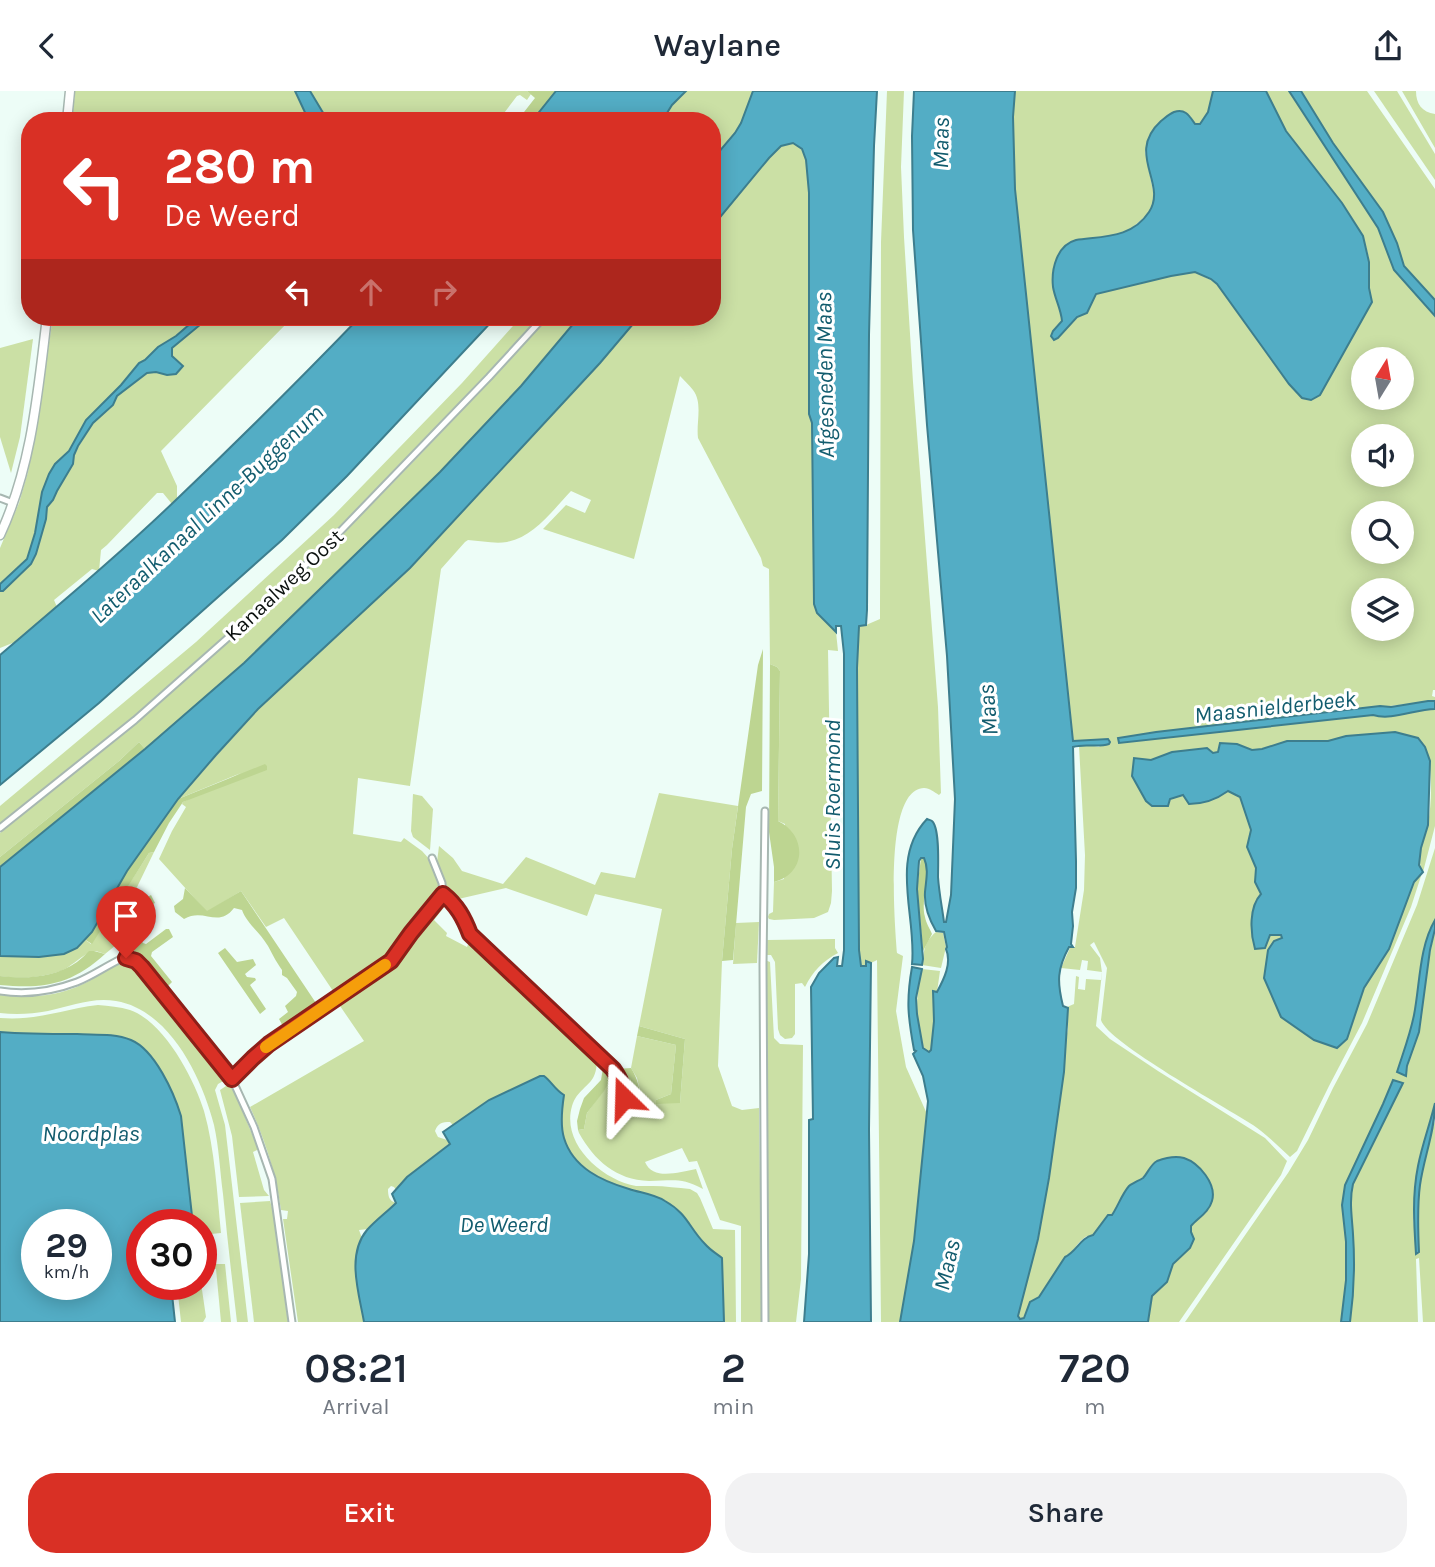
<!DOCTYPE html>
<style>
:root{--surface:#fff;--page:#f2f2f3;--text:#1f2937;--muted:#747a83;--accent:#d93025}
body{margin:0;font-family:Karla,sans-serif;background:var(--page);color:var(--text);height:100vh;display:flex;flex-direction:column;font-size:26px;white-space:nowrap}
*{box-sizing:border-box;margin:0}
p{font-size:23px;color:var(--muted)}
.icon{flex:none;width:38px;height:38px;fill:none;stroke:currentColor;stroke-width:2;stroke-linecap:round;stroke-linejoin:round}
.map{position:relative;height:1231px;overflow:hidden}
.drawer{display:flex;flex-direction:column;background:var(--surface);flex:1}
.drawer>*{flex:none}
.top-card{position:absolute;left:21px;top:21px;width:700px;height:214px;border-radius:28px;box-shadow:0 4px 18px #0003;background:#d93025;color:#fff;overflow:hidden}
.needle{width:46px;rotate:11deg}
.controls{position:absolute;left:1351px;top:256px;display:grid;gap:14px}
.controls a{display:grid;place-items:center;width:63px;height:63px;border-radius:50%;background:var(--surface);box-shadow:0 4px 18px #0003;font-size:35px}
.speed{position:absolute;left:21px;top:1118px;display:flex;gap:14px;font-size:35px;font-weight:700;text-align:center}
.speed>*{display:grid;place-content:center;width:91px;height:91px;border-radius:50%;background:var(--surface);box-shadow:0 4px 18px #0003;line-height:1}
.speed small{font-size:18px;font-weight:400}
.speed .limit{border:10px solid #d22;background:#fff;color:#111}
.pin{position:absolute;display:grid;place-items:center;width:60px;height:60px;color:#fff;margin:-72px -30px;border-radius:50% 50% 50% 0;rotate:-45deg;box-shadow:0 0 7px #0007}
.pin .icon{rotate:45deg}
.me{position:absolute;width:77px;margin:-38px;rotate:338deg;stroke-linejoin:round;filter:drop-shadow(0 0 5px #0008)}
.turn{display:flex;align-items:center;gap:24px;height:147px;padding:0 28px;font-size:32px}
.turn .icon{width:91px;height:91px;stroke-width:2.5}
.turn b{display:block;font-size:49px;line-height:60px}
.lanes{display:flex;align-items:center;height:66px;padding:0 28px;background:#0003;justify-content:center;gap:35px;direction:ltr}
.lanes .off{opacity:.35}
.eta{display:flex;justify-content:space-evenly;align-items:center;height:119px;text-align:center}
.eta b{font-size:42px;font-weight:600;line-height:49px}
.primary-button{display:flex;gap:14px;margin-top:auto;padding:14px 28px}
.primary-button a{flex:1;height:80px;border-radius:28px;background:var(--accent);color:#fff;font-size:28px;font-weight:600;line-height:80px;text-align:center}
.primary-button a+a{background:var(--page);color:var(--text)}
header{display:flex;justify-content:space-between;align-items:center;height:91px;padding:0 28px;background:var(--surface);font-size:32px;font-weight:600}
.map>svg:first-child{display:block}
</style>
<header><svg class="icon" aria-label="back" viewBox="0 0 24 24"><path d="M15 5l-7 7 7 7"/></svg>Waylane<svg class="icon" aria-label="share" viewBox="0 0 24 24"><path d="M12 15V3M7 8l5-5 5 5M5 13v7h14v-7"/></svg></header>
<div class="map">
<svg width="1435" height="1231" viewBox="0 0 1435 1231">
<rect width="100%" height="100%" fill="#edfdf7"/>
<!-- green -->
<g fill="#cbe0a5" fill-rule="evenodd">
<path d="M75,0h220l14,30h-237z"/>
<path d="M310,0h217l4,3 -4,6 -7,-5 -3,1 -19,25h-170z"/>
<path d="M686,0h67l-12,32 -6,10 -23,27v-39h-50l10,-16z"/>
<path d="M887,0h17l-3,76 3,70 9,145 25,325 3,86 -2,2c-5,-3 -9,-7 -15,-7 -41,1 -29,138 -27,165l6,3 -7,55 10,56 21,47 -13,127 -14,81h-19l-4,-362 -6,3 -5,-2v5h-5l-3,-28 -1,-270 2,-43h7l14,-6v-9l1,-368z"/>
<path d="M1015,0h198l-5,21 -8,12h-5l-5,-8 -19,-3 -16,14 -10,25 9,43 -1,9 -5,10 -22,19 -57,9 -16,47 8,22 1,10 -4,17 19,-21 10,-4 9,-19 75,-18 24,-4 16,8 6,4 72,100 13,14 69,-96c-3,-14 0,-28 -2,-42 -2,-14 -7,-26 -15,-39l-68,-90 -20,-40h23l89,137 16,42 41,46v374h-2l-1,6 3,1v4l-279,31 -38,6 2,5 254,-28c18,6 41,-6 61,-6v117l-12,46c-9,-15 3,-32 5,-48 4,-23 5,-55 -3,-77l-79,-11 -18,5h-41l-25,8 -10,1 -15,-6 -17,-1 -2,9 -6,1 -6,-5 -34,4 -21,8 -17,-2 36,41 13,-4 6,9c14,0 28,-5 39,-13l12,5 11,34 -4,17 9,21 -1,14 6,12c-12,13 -11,38 -6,54l15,-13h11l66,104 17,-51 25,-39 25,-67 5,-6h2l-10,31 -49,116 -33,63 -32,65 -7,6c-12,-11 -24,-23 -37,-32 -26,-17 -146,-83 -152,-105l6,-52 -13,-26 -4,3 10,13 2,15 -6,53 14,13 48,32 107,67 22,23 -6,14 -102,147h-31l4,-26 15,-14 6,-18 17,-16 4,-9 -3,-7v-6c9,-11 23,-18 22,-35 -1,-10 -10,-19 -18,-25 -10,-10 -27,-11 -39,-4 -7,4 -9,12 -14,16 -7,5 -14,12 -19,19 -7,11 -18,30 -29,37 -6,4 -5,0 -10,4 -8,6 -10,14 -19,19l-26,40 -9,5 -5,16 -5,1 -2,-3 20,-77 11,-61 15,-106 2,-34 2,-9 -1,-22 7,-3 2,-28 3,1 -1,12 7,1 1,-11 15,1 1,-8 -15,-2 1,-9 -6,-1 -2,10 -19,-2 9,-20 5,-1 9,-57 1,-35 -6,-109 10,-1 10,2 9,-8 -35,2 -58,-552 -2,-72zM1363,268h39v38h-39zM1363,345h39v38h-39zM1363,422h39v38h-39zM1363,499h39v38h-39z"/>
<path d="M1301,0h66l68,98v111l-31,-34 -7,-23 -14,-31 -50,-69z"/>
<path d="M1374,0h23l38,63v26z"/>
<path d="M1402,0h14c0,13 6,21 19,23v34z"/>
<path d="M793,51l9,7 4,12 3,32v221l3,9 2,181 3,9 19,19 2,19 -10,-1 4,241 -1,12 -3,9 -14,6 -40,2 -5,-1 -1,-2 1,-3 4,-2 1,-30 10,-3 1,-55 -7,-3 2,-150 -3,-4 -7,-3 -1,-95 -6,-3 -2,-8 -63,-120c-2,-16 5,-35 -5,-48 -4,-5 -9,-10 -13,-14l-46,183 -91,-30 23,-24 19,8 6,-13 -20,-9c-18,19 -37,46 -64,51 -12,2 -26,-1 -39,-2l-3,2 -24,27 -31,217 -52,-8 -5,56 48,8 3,-4 18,13 9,10 6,11 4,19 -2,5 -47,58 -57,40 -51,-76 -18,9 -25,-36 -34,21 -48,-53 13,-28 14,-24 -4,-3 1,-2 58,-29 -63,26 80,-90 152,-141 190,-205 39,-46h73v-90l57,-69 12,-12z"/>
<path d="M53,226h145l-22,20 -18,10 -13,13 -6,3 -18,22 -35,35 -17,31 -14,13 -16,51 -8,36 -4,9 -27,24v-36l19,-45 9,-31 7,-40z"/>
<path d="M216,226h77l-132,134 16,35v13l-5,5 -9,-11h-6l-50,52 -6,5 -2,21 -7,-2 -38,31 3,7 -42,35 -15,6v-57h3l33,-37 10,-35 1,-12 6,-7 4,-9 16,-27 1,-9 5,-9 14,-23 20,-18 4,-9 30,-23 9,-1 11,3 10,-13 -5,-6v-8l29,-24z"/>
<path d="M521,226h20l-38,42 -183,191 -151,138 -46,40 -123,99v-21l196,-164 138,-127 128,-132z"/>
<path d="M547,226h32l-58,69 -81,86 -196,191 -99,86 -6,-7 -20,19 -119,96v-24c108,-86 213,-175 313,-270 81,-79 159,-162 234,-246z"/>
<path d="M33,248l-13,98 -9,36 -11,-36v-89z"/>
<path d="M659,702l79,13 -6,43 -10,112 -4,105 14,40 10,4 17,-2 3,214h-21v-96l-21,-6 -23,-59 -8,1 -7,-14 -37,14c8,19 34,10 51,7l7,20c-23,-12 -30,-8 -54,-8 -33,-1 -55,-21 -70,-48l-1,-3 6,-1 3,-16 16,-22 1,-38 20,25 2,28 14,-15 -3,-13 -6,-10 6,-32 39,9 -5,49 -15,6v3h24l5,-64 -46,-13 23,-117 -67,-15 -8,22 -81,-28 -52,12 -8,-9 -9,-29 2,-16 14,12 9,13 41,13 23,-27 69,28 6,-13 34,6z"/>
<path d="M413,703l9,2 11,13 -3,41 -17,-13 -2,-6z"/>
<path d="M1435,757v72l-5,9 -5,15 -11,73 -7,23 -1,36 29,-147v174l-17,62 -3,20 -2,32 4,36 2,-65 5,-29 11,-38v201h-12l-4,-64 -3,1 2,63h-68c4,-29 5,-59 3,-88 -1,-17 -4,-33 0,-50l50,-101 -10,-3 -10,24 -38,81 1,95 -5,42h-156l103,-149 20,-33 25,-52 34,-64 50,-119z"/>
<path d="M154,761l-31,64 -7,29 -11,9c-4,-1 -7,-3 -11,-3 -7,0 -23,16 -33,20 -21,7 -40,8 -61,5v-20l77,-8 7,-9 7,5 58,-91z"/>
<path d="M445,808l4,2 -15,19 13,13 -1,3 21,11 4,-10 126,117c0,7 0,16 -3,22 -5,11 -17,14 -22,30 -11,38 30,74 64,80 6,0 11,0 17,0 12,0 25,2 37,3l7,4 3,5 13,31 22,1 1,92h-12l-2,-64c-6,-4 -12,-9 -17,-14 -16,-17 -17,-30 -40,-43 -11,-7 -24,-8 -36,-12 -27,-9 -56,-21 -65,-51 -4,-13 -2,-30 0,-43 -9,-5 -12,-13 -20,-19l-55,24 -36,25 -3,-3c-8,0 -12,1 -15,9l3,6 9,3 3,3 -43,34 -11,13 -2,-3 -3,-1 -3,3c0,7 1,12 8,14l-28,26 -9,1 3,8 -7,26 9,58h-66l-15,-103h4l1,-8 -7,-1c-5,-36 -16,-70 -31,-103l114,-66 -26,-38v-2l54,-38z"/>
<path d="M759,831l-2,41 -24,1 3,-41z"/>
<path d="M936,841l7,1 3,14 -5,21 -19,-3c2,-14 2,-23 14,-33z"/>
<path d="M835,848v9l3,5c-15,8 -25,18 -33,34l-3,-4 -7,1v50l-3,4 -7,1 -5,-4 -2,-6 -3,-67 -4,-7h-7l2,-14 1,-1z"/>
<path d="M765,869l5,2 4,76 6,6 23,1 -2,234 -5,43h-29z"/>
<path d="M128,871l8,4 91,113 -9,5 -3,6 10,35 23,197h-11c-5,-43 -10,-85 -14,-128 -3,-22 -4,-47 -9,-69 -12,-47 -44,-115 -98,-124 -24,-4 -45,5 -68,10 -16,3 -32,4 -48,2v-18c28,3 57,2 83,-11 15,-7 29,-20 45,-22z"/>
<path d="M922,878l18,2 -3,21h-3v29l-3,29 -3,2c-7,-6 -6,-12 -8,-20 -5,-24 -3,-40 2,-63z"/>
<path d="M98,914c11,1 22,2 32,5 34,12 64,68 74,101 11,39 13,82 17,122l-20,2v-10h-8l-12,-109 -155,-82 -26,-2v-14c38,3 63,-9 98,-13z"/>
<path d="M229,993h2l26,62v4l-4,2 11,38 5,6 -30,1 -7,-61 -12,-46z"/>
<path d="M270,1110l3,10 15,111h-34l-14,-119z"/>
<path d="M215,1173h10l6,58h-10l-5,-53h-7l2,-4z"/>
<path d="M201,1192l5,34 -3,5h-22l-4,-37h24z"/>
</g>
<!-- forest -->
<g fill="#bdd591">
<path d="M527,0h29l-24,30h-15l18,-23z"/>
<path d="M763,558l-1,142 -11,3 -5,13 -13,153 -11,1 10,-112 26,-184z"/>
<path d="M770,573l7,3 3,4 -2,150c29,14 29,52 -4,61v-15l-5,-35z"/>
<path d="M139,651l6,7 -145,118v-10l119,-96z"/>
<path d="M265,673l2,2v4l-84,32 -14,21 -15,29 -5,1 -57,91 -8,-5 8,-8 35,-60 51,-72z"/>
<path d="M921,767h3c9,18 -4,40 1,59 1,6 5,12 7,17l-9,17 -6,-62z"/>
<path d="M185,797l22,23 34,-20 77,115 -33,24 -6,-11 9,-7 -3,-6 11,-10 1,-4 -10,-14 -5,-3v-5c-7,-10 -9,-15 -14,-24 -8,-14 -21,-22 -26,-36l-8,-2c-16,21 -30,-1 -50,11l-9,-7 -1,-6 9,-7z"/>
<path d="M151,804l4,8 -15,8 -3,23 6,9 3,1 20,-15h3l4,8 -21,15 -1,4 21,26 -5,5 -23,-27 -10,-9 -5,-13v-11l2,-12 6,-12z"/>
<path d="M225,857l12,14 16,-3 3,6 -11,9 2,3 8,1 1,2 -6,5 16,24 -6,5 -42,-61z"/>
<path d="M89,860h5l11,3c-34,31 -61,35 -105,31v-9c26,3 54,2 77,-14 4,-3 8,-7 12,-11z"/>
<path d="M639,935l46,13 -5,64 -24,1v-4l15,-6 5,-49 -39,-9z"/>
<path d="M604,971l10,11 -10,18 -17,22 -3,16 -6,1 -1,-9 3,-12 4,-11 17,-18z"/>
<path d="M631,977c7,11 9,21 10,35l-15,4 -1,-24 -8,-14z"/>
</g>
<!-- water -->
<g fill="#53adc5" stroke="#3d7e8e" stroke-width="2" fill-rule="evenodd">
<path d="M295,0h15l18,30h-19z"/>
<path d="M556,0h130l-14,14 -10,16h-130z"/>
<path d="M753,0h124l-3,55 -5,189 -2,275 -1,15 -7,1 -2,42 2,282 2,16h5v-5l5,2 -2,167 2,192h-67l5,-68v-134l4,-1 -2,-132 8,-14 15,-15 4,-1 -1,9h5l2,-16v-296l-3,-28h-5v6l-19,-19 -3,-9 -2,-181 -3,-9v-221l-3,-33 -4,-11 -9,-6 -12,3 -12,12 -57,69v-67l23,-27 6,-10z"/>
<path d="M914,0h101l-2,26 2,72 58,552 35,-2 2,3 -1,2c-12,4 -24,-1 -36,3l3,114v27l-4,24 1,14 -2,18 2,3h-4c-12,22 -12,35 -6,59l5,2 -4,64 -15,106 -11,61 -20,77 2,3 4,-1 6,-16 9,-5 26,-40c12,-6 15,-19 28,-22l15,-20h4c6,-9 10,-21 17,-29 4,-3 9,-5 14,-8 5,-5 7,-13 14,-17 8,-3 19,-5 27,-3 15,5 33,26 28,43 -3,11 -14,17 -21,25v6l3,7 -4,9 -17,16 -6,18 -15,14 -4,26h-248l14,-81 14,-140 -5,-25 -10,-22 3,-3 -2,-1c-6,-33 -8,-49 -2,-83l10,2 -6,29 1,16 6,34 6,4 2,-2 3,-29 -1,-30 4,1c7,-13 15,-29 9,-43l1,-2 -3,-15 -8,-1c-7,-12 -12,-25 -11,-39 1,-12 4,-23 -1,-34h-3l-2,3 -2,28 6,70 -1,6 -10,-1c5,-47 -23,-105 15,-145 2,1 4,1 5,2 8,7 6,45 6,56 1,15 4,30 6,45h2l5,-27 4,-96 -8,-143 -20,-231 -14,-195 -1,-94z"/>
<path d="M1213,0h53l20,40 56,72 21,33 6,26v26l3,14 -52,93 -9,5 -9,-2 -13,-14 -72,-100 -6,-5 -16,-7 -24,4 -75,18 -9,19 -10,4 -19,21 -4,2 -3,-4 2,-5 9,-10c-1,-12 -7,-22 -9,-34 -2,-18 4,-42 23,-47 28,-4 56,-2 73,-28 19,-29 -24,-58 12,-91 4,-3 8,-7 13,-9 12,-4 16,5 21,12h5l8,-12z"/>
<path d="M1289,0h12l32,52 50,69 14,31 7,23 31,34v16l-41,-46 -16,-42z"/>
<path d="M198,226h18l-15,7 -29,24v8l11,10 -7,8 -9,1 -11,-3 -9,1 -30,23 -4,9 -20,18 -15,23 -4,9 -1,9 -16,27 -4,9 -6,7 -1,12 -10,35 -5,10 -28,27h-3v-7l27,-25 8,-26 7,-41 7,-18 6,-10 14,-13 17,-31 35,-35 18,-22 6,-3 13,-13 18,-11z"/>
<path d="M360,226h136l-149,159 -65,64 -183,163 -99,82v-130c61,-52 122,-103 179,-158 62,-59 122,-119 181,-180z"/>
<path d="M579,226h60l-39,46 -190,205 -152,141 -42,46 -38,44 -51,72 -35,61 -15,16 -13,6 -25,3 -39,-1v-89l145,-118 99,-86 196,-191 81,-86z"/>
<path d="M1428,610h7v8c-20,0 -43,12 -62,6l-254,28 -1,-5 38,-6 224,-26 11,1z"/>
<path d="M1395,641l23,6 7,9 5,14 -2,64 -7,23 -2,17 4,7 -9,10 -25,67 -25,39 -17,51 -10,9 -23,-8 -33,-23 -17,-39 4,-28 6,-9 8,-3 -1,-3h-11l-5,13 -10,1c-5,-17 -6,-42 6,-55l-6,-12 1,-14 -9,-21 4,-17 -11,-33 -12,-6c-11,8 -25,13 -39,13l-6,-9 -13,4 -2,7h-16l-6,-5 -14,-25 2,-18 17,2 21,-8 35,-4 6,5 5,-1 2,-9 17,1 15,6 10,-1 25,-8h41l18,-5z"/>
<path d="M1435,829v9l-5,21 -11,82 -12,34 -1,10 -9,-4c6,-19 13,-37 17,-57 6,-31 5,-68 21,-95z"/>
<path d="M0,941c26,2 51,2 77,2 17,1 37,-1 54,6 24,10 43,53 50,76l12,109h-51v60h29l4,37h-175zM37,1134h59v60h-59z"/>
<path d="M540,985h4c8,6 11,14 20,19 -2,13 -4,30 0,43 9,30 38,43 65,51 12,4 25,5 36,12 23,13 24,27 40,43 5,6 12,10 17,14l2,64h-360c-5,-29 -18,-67 3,-92 9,-10 20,-18 29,-27l-4,-9 15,-17 43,-33 -7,-12 46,-32z"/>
<path d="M1393,989l10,3 -50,101c-4,17 -1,33 0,50 2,29 1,59 -3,88h-9l5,-42v-38l-4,-37 3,-20 38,-81z"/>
<path d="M1435,1012c0,28 -11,54 -15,82 -3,22 -2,45 -1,67l-3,2c-2,-30 -4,-58 2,-88 4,-21 12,-42 17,-63z"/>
</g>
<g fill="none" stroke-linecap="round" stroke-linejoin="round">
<defs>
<g id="street">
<path d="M0,407l13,5"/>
<path d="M0,737l135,-108 96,-85 99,-93 159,-165 55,-60"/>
<path d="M432,767l10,25 1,11"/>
<path d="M443,803c14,11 21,24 27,40l143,135 10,19v25"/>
<path d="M0,900c25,4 53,0 77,-9 15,-6 29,-16 44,-23 9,-1 14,2 21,8l90,112 22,48 18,52 20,143"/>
<path d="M232,988l21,-21 16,-14 122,-83 20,-28 32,-39"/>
<path d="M765,1231l-2,-358 2,-153"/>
</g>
<g id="secondary">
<path d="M67,30l3,-30"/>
<path d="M0,444c32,-69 38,-144 47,-218"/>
</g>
</defs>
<!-- street casing -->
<use href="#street" stroke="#a7b7b1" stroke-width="9"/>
<!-- secondary casing -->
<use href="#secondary" stroke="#a7b7b1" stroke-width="11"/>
<!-- street -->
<use href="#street" stroke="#fff" stroke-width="5"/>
<!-- secondary -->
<use href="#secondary" stroke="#fff" stroke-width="8"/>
</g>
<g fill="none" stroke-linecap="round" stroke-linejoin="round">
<defs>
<path id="route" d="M126,867l10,3 6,6 90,112 21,-21 16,-14 122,-83 20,-28 32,-39c14,11 21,24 27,40l143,135c7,10 10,17 11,29"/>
</defs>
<!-- route casing -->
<use href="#route" stroke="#8d1f18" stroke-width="18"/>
<!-- route -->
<use href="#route" stroke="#d93025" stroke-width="12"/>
<!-- slow -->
<path stroke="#f59e0b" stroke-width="12" d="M266,956l119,-82"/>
</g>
<g text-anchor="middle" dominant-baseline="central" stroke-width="6" stroke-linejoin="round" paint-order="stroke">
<!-- street labels -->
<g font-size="21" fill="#0a100e" stroke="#fff">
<text transform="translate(284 494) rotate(-43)">Kanaalweg Oost</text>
</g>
<!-- water labels -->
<g font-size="23" font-style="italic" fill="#125c6e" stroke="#fff">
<text transform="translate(941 52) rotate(-89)">Maas</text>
<text transform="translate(825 284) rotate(-91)">Afgesneden Maas</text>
<text transform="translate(207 423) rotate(-43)">Lateraalkanaal Linne-Buggenum</text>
<text transform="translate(1275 616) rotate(-6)">Maasnielderbeek</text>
<text transform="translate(988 619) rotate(-95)">Maas</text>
<text transform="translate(832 704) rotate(-90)">Sluis Roermond</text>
<text x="91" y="1042">Noordplas</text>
<text x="504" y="1133">De Weerd</text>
<text transform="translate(947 1174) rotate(-77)">Maas</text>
</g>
</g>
</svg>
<div class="controls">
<a><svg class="needle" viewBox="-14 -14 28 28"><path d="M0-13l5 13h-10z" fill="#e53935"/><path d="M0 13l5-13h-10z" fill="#747a83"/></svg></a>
<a><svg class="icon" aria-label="sound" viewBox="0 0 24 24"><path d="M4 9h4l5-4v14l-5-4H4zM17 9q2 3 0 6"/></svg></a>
<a><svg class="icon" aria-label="search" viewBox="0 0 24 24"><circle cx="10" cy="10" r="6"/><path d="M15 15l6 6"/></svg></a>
<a><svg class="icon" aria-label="layers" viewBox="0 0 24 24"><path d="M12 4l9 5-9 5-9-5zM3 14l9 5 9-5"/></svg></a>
</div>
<div class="speed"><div>29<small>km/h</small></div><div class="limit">30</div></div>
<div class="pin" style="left:126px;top:867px;background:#d93025"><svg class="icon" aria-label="arrive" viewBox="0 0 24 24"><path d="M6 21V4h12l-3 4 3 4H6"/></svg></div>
<svg class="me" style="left:624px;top:1007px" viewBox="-20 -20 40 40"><path d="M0-17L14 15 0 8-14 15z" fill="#d93025" stroke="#fff" stroke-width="4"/></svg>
<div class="top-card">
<div class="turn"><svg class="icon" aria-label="left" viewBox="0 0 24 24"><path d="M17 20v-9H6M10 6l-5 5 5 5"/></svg><div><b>280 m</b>De Weerd</div></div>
<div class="lanes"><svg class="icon" aria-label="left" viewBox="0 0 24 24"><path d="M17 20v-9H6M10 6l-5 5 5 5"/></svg><svg class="icon off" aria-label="ahead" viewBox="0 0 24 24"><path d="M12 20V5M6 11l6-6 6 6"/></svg><svg class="icon off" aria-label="right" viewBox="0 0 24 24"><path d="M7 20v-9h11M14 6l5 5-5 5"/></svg></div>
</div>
</div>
<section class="drawer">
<div class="eta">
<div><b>08:21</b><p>Arrival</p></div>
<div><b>2</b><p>min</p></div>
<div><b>720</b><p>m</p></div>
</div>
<div class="primary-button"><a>Exit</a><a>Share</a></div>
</section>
